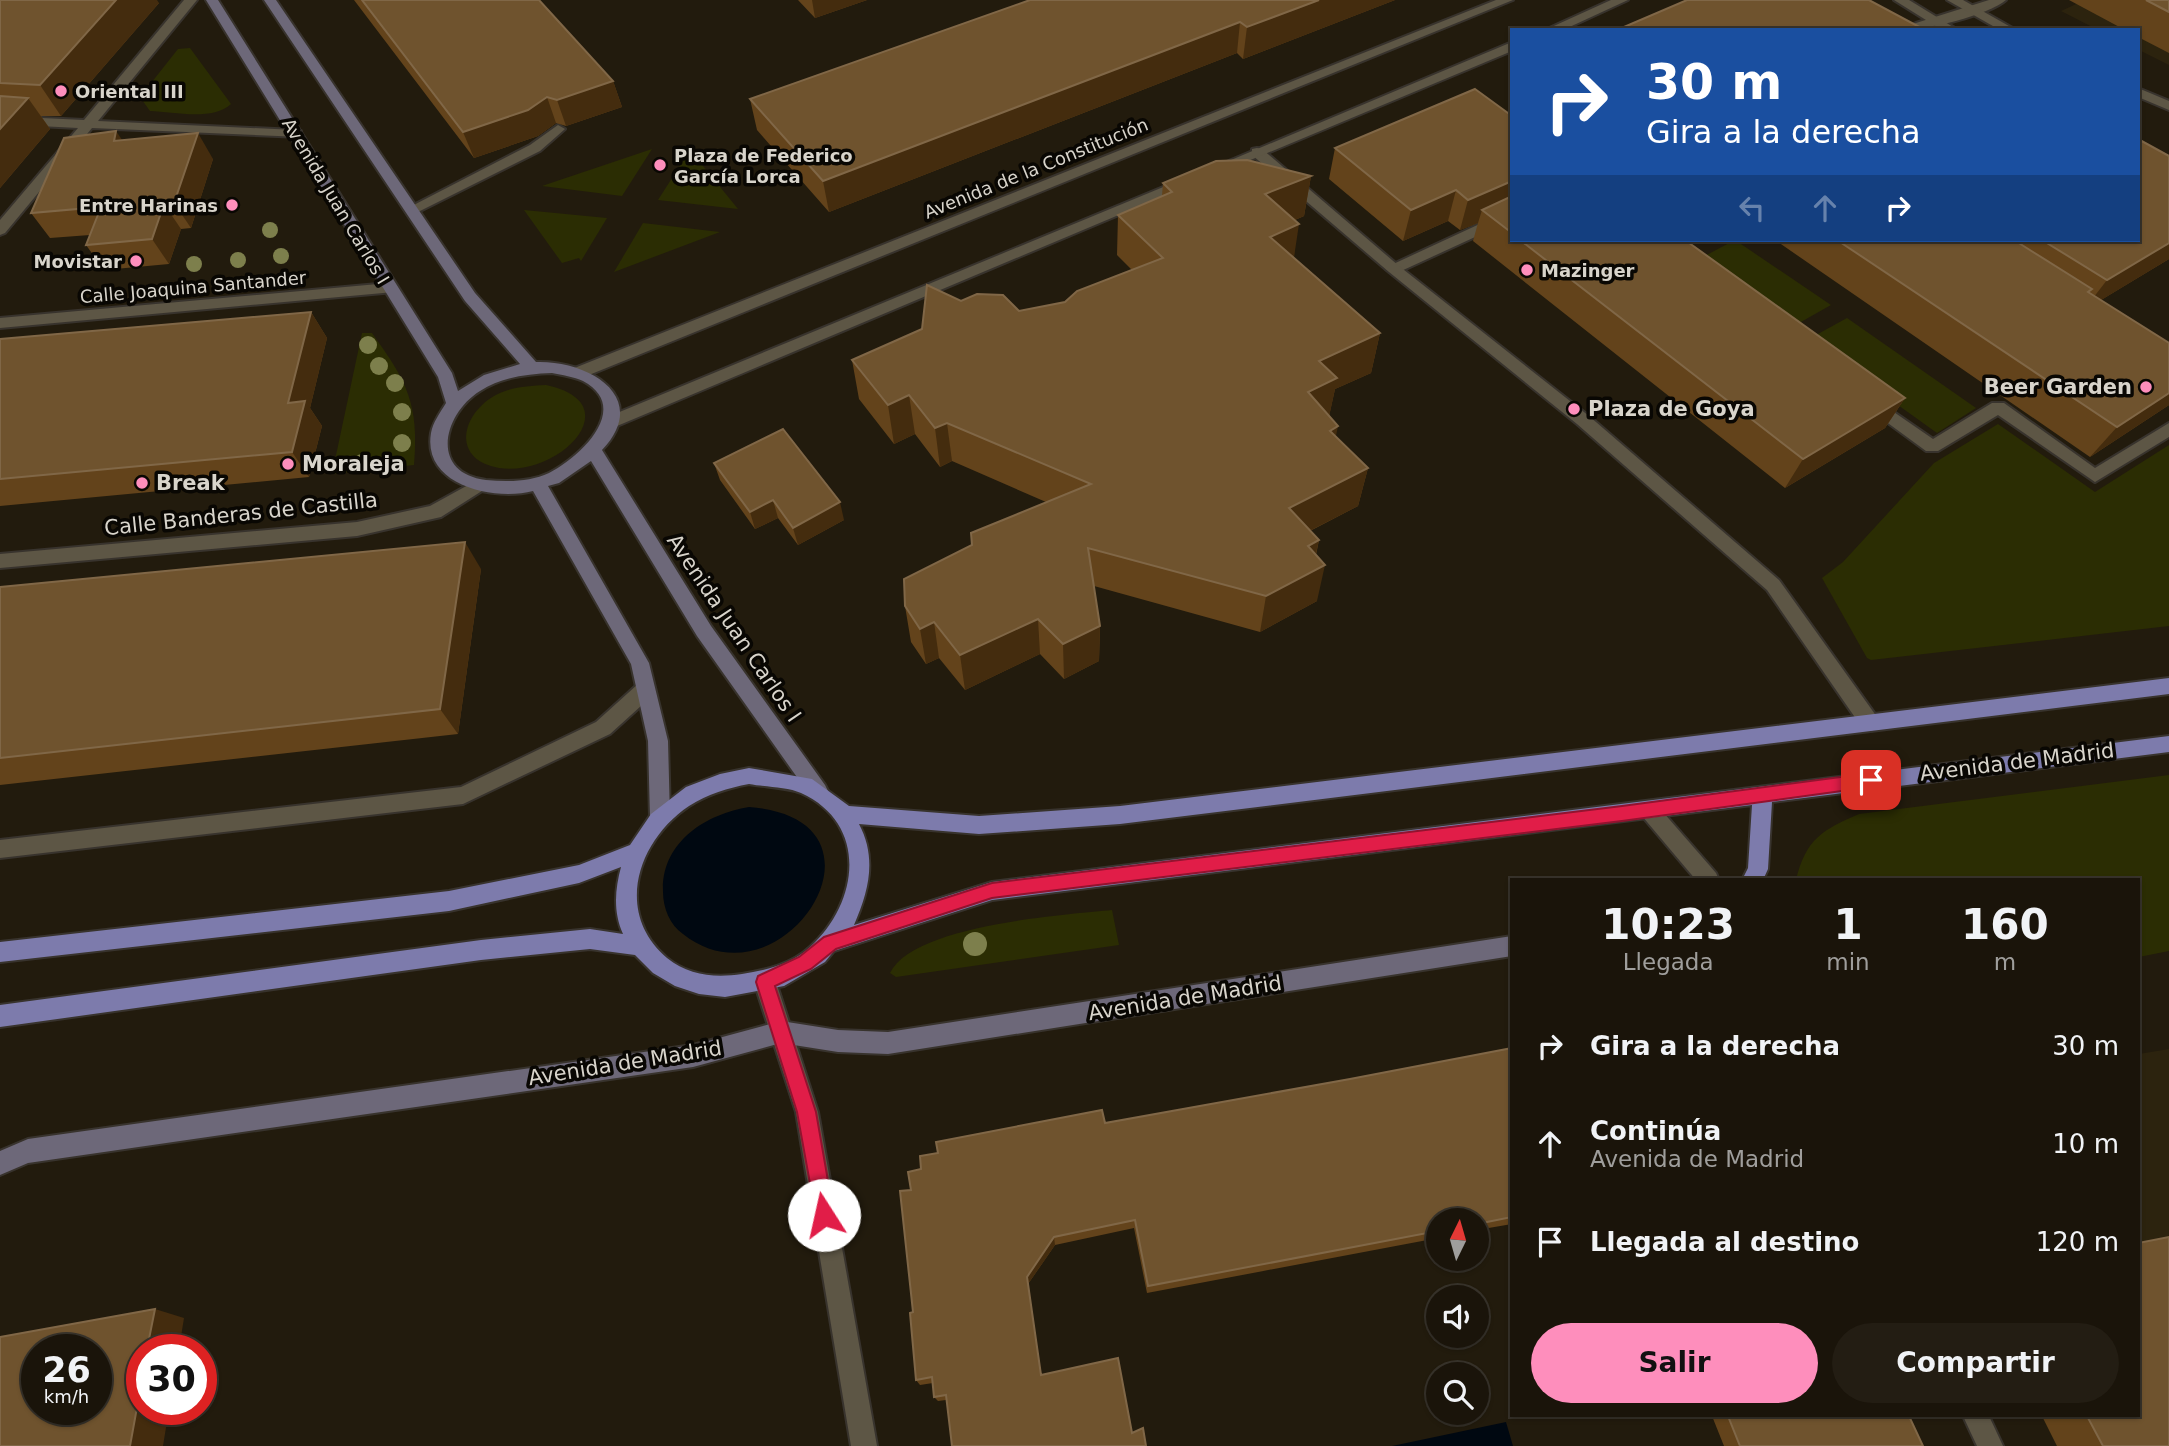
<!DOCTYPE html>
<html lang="es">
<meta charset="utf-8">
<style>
:root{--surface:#1a140a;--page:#231d13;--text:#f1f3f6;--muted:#9f9e9c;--line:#38332b;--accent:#fe8ebc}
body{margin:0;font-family:"DejaVu Sans",sans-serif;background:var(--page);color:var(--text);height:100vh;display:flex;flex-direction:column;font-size:26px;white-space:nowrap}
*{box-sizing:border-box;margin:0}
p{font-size:23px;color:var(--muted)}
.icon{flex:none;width:38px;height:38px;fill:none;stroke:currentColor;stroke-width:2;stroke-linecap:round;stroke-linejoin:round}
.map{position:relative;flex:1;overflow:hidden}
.sheet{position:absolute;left:1510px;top:878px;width:630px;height:539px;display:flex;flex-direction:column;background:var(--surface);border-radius:0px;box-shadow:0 2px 5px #0004,0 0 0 2px var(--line)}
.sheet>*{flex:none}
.top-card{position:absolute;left:1510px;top:28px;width:630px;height:214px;border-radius:0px;box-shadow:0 2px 5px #0004,0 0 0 2px var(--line);background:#1a4fa0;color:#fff;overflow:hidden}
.needle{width:46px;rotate:5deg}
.controls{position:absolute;left:1426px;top:1208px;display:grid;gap:14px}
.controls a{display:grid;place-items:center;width:63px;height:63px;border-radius:50%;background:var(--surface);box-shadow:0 2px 5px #0004,0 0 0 2px var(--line);font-size:35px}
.speed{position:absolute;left:21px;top:1334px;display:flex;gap:14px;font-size:35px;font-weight:700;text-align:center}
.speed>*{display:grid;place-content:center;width:91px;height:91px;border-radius:50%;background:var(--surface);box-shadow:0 2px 5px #0004,0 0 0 2px var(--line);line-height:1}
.speed small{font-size:18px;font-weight:400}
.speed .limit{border:10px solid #d22;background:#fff;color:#111}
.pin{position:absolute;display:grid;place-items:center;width:60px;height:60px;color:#fff;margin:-30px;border-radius:14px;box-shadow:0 4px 10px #0006}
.me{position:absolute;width:77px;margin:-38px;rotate:350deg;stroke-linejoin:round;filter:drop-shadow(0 0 5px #0008)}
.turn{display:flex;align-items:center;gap:24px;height:147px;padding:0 21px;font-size:32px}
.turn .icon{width:91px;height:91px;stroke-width:2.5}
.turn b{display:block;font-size:49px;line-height:60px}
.lanes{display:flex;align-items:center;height:66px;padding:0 21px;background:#0003;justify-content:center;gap:35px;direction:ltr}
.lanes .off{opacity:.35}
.eta{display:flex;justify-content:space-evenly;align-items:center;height:119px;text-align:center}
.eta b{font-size:42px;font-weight:700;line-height:49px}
.button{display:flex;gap:14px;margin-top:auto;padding:14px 21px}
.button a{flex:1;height:80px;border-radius:42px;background:var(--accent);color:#111;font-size:28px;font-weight:700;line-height:80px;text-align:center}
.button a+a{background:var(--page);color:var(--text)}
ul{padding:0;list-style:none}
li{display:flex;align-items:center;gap:21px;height:98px;padding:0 21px}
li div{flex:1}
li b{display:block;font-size:26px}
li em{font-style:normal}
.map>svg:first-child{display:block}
</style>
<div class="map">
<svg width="2169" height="1446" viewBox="0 0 2169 1446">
<rect width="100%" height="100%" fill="#221b0d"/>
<!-- built -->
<g fill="#2c230e">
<path d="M2085,0h84v65l-30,-15 -1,-20h-40l-37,-19z"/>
<path d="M2169,1049v397h-112l-15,-30h96l1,-362z"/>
</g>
<!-- green -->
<g fill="#2b2d03">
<path d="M190,48l41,56c-18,17 -57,8 -81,7l-10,-14 38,-48z"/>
<path d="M652,149l-30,47 -80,-10z"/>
<path d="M690,150l48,59 -80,-9z"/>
<path d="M524,210l83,8 -26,43 -2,-3 -17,5z"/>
<path d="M643,223l77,9 -106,40z"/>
<path d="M1735,240l96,65 -39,22 -95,-67z"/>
<path d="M1847,318l129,90 -39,25 -130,-93z"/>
<path d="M362,333h10c35,49 47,70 42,132l-82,9z"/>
<path d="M546,385c85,18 14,92 -47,83 -47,-8 -39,-52 -5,-72 16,-9 34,-10 52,-11z"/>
<path d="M1998,424l97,68 74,-47v181l-298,34 -4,-2 -45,-80 21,-16 91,-99z"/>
<path d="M2169,775v176l-30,6 -1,-77h-342c10,-41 26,-50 63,-66z"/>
<path d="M1112,910l7,35 -223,32 -6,-4c23,-48 172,-58 222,-63z"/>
</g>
<!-- water -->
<g fill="#000811">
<path d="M749,807c159,12 34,206 -66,127 -13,-9 -20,-26 -20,-42 -2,-50 43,-78 86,-85z"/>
<path d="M1506,1422l7,24h-121z"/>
</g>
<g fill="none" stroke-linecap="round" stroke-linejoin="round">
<defs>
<g id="service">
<path d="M558,125l7,4 -25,22 -122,61 -5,2 -7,-5 124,-64z"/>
<path d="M645,682l7,2 2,6 -2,6 -42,38 -147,70 -463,54v-18l461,-53 135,-65 42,-38z"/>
</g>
<g id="pedestrian">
<path d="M1989,0h17c-17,15 -80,30 -103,30l13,-7z"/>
<path d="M1512,209v11l-113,52 -5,2 -8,-5 3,-3z"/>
<path d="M1872,397l61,42 59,-36h12l91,65 74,-45v14l-74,45 -97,-67 -60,36h-12l-60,-44 -2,-4 2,-4z"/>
</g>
<g id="minor">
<path d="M184,0h13l-99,121 198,9 5,1v6l-209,-9 -87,105 -5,2v-15l78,-92 -78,-4v-8l84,4z"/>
<path d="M1894,0h15l49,30h-16z"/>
<path d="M1947,0h16l53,30h-16z"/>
<path d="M2138,88l31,13v9l-31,-13z"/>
<path d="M1257,148l5,1 137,117 190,150 190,164 98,137 3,6 -3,6 -7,2 -7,-2 -96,-139 -190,-166 -188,-152 -137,-117v-6z"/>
<path d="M389,283l5,1 3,4 -3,4 -394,36v-10z"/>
<path d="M479,479l6,2 3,4 -3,4 -44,28 -84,19 -357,32v-14l357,-32 73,-16z"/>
<path d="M1649,801l7,3 60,69 3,7h-23l-54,-64 -3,-6 3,-6z"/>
<path d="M765,972l8,3 3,7 42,130 59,334h-26l-55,-334 -42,-130 3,-7z"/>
<path d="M1963,1416h26l14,30h-26z"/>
</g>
<g id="tertiary">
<path d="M1496,0h17l-929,377h-12l-2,-4 2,-4z"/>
<path d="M1611,0h17l-65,30h-18z"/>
<path d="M1512,42v9l-295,123 -5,1 -7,-4z"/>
<path d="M1185,178l7,4 -2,3 -573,241h-12l-2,-4 2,-4z"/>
</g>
<g id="secondary">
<path d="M206,0h12l234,373 6,18 26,-16 36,-11 -55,-63 -201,-301h12l199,293 61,69c52,-2 116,35 66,88l109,176 114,159 3,6 -3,6 -7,3 -7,-3 -114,-161 -106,-175 -32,22 -11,3 101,177 19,78 2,76 -3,6 -7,3 -7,-3 -3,-6 -2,-76 -17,-77 -98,-173c-38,10 -111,-5 -102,-58 2,-11 9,-20 15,-30l-8,-26zM552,373c10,2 22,4 31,8 50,27 -4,77 -34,92 -19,9 -42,9 -63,7 -57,-7 -43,-66 -6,-89 22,-14 47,-17 72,-18z"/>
<path d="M1512,936v20l-624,98 -50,-2 -57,-9 -88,24 -665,96 -28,12v-24l28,-12 665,-94 88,-24 57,9 50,2z"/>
</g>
<path id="primary" d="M2169,678v16l-1049,130 -141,10 -120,-10c18,34 10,67 -5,101l138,-43 1177,-146v16l-397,50 -4,67 -5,11h-21l6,-12 4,-63 -760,95 -158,51 -9,11 -41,24 -59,11 -26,-3 -24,-8 -22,-13 -18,-18 -45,-6 -109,11 -481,67v-22l481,-65 109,-11 33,5c-10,-22 -8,-45 -2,-67l-42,16 -130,28 -449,51v-20l449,-51 130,-26 51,-20 21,-31 35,-27 34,-13 29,-6 63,11 37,27 130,10 141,-10zM749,784c16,3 38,3 52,9 68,31 58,110 9,154 -18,17 -43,23 -68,27 -26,4 -53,2 -75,-16 -53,-45 -30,-117 22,-152 19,-12 39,-18 60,-22z"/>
</defs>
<!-- service casing -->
<use href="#service" stroke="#38332d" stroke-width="4"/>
<!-- pedestrian casing -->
<use href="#pedestrian" stroke="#38332d" stroke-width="4"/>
<!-- minor casing -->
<use href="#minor" stroke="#38332d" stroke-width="4"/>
<!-- tertiary casing -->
<use href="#tertiary" stroke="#38332d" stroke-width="4"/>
<!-- secondary casing -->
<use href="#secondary" stroke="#38332d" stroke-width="4"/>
<!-- primary casing -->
<use href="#primary" stroke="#38332d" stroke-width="4"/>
<!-- service -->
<use href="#service" fill="#5d5645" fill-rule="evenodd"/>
<!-- pedestrian -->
<use href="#pedestrian" fill="#5d5645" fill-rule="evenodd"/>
<!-- minor -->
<use href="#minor" fill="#5d5645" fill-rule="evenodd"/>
<!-- tertiary -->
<use href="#tertiary" fill="#5d5645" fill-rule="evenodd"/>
<!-- secondary -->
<use href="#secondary" fill="#6d6879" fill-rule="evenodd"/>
<!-- primary -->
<use href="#primary" fill="#7d7bac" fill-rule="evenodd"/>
</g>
<!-- trees -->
<g fill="#7d7f4c">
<circle cx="270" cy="230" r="8"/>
<circle cx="281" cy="256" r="8"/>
<circle cx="238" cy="260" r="8"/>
<circle cx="194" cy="264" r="8"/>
<circle cx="368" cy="345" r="9"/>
<circle cx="379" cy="366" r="9"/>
<circle cx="395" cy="383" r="9"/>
<circle cx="402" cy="412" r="9"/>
<circle cx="402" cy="443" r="9"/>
<circle cx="362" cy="463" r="9"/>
<circle cx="975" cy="944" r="12"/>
</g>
<!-- wall -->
<g fill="#63431b">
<path d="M0,0l159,3 -98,113h-20l9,13 -50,59z"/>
<path d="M354,0h185l74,81 9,26 -56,19 -10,-3 -18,13 -64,22z"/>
<path d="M798,0h69l-52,18z"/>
<path d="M1030,0h365l-152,59 -6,-6 -408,159 -72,-82 -7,-31z"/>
<path d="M2069,0h100v53l-31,-16v-7h-13z"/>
<path d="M1512,116v124h173l220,158 -20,30 -100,60 -312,-247 5,-18 -18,7 -12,-9 -45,20 -74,-62 6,-31z"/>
<path d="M2138,139l31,17v103l-68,41 68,43v62l-79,52 -315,-217h363z"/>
<path d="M122,140l91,19 -22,69 -10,1 -12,35 -65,6 -18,-25 4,-10 -40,3 -19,-25z"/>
<path d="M1311,176l-7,40 -9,4 -1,38 86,75 -9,40 -36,16 -6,27 7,20 32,32 -10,38 -48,25 9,9 -3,15 1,46 -57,31 -166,-46 6,40 -1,35 -35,18 -24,-25 -75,36 -26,-32 -13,6 -15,-22 -6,-36 67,-61 74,-43 -94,-41 -12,6 -25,-33 -21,10 -35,-45 -7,-39 70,-31 39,-28 58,10 46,-9 67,-32 -15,-15 1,-40 44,-19 1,-13z"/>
<path d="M311,312l16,26 -17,70 12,18 -13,51 -309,29v-167z"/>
<path d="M714,463l130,57 -46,25 -20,-27 -23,11 -35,-49z"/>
<path d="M481,569l-23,165 -458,51v-198z"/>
<path d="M1512,1048v176l-35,6v-10h-39v18l-291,55 -13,-65 -79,17 -27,39 13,91 91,58 14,13 -200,-46 -8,1 -4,-4 -1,-14 -13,2 -4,-5 -3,-68 -2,-122 194,-67 245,-44z"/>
<path d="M1712,1416h197l14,30h-199z"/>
<path d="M2042,1416h96l31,30h-112z"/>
</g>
<!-- shaded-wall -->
<g fill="#442c0e">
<path d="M116,0h41l2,3 -98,113 -21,-31z"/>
<path d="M812,0h55l-52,18z"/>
<path d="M1319,0h76l-152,59 4,-32z"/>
<path d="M1240,22l-3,31 -408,159 -6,-31z"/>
<path d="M613,81l9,26 -56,19 -9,-26z"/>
<path d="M547,97l9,26 -18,13 -64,22 -11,-26z"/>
<path d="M28,98l22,31 -50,59v-59z"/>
<path d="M116,131l17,25 -19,-15z"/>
<path d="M198,133l15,26 -22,69 -17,-25z"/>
<path d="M1311,176l-7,40 -44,19 5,-41z"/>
<path d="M1512,181v27l-30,2 -4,13 -18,7 8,-30z"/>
<path d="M1456,190l-8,31 -45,20 8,-31z"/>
<path d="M164,204l17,25 -12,35 -17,-25z"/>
<path d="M1299,224l-6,40 -23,-27z"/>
<path d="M2169,243v16l-86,52 24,-31z"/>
<path d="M311,312l16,26 -17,70 12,18 -13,51 -17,-25 -4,-49z"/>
<path d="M1380,333l-9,40 -36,16 -6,28 -21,-25 11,-31z"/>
<path d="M2169,393v12l-79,52 27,-30z"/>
<path d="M909,395l6,39 -21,10 -6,-39z"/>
<path d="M1905,398l-20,30 -100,60 18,-29z"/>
<path d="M947,423l5,38 -12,6 -5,-39z"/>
<path d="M1338,426l-8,39v-34z"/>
<path d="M1368,468l-10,38 -76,39 7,-37z"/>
<path d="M773,500l5,18 -23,11 -5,-17z"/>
<path d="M840,502l4,18 -46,25 -5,-17z"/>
<path d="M1319,540l-7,31 13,-6 -8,36 -57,31 6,-36 42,-50z"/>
<path d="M465,542l16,27 -23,165 -18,-25z"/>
<path d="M1038,619l2,35 -75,36 -5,-35z"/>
<path d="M934,622l5,36 -13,6 -6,-35z"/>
<path d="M1100,626l-1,35 -35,18 -1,-35z"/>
<path d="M1054,1237l1,8 -27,39 -1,-7z"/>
<path d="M155,1309l29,9 -5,31h-32z"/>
<path d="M142,1380v29h27l-6,37h-33z"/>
</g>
<!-- building -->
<g fill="#6f532e" stroke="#806747" stroke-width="2" fill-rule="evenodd">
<path d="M0,0h116l-76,85 -40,-2z"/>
<path d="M362,0h177l74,81 -56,19 -10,-3 -19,13 -65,22z"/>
<path d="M1030,0h289l-72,27 -7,-5 -417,159 -73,-82z"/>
<path d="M1687,0h182l56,30h-308z"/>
<path d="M2146,0h23v12z"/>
<path d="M1475,89l37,27v65l-44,19 -12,-10 -45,20 -76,-62z"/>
<path d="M0,96l28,2 -28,31z"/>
<path d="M116,131l-2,10 84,-8 -24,70 -10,1 -12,35 -66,6 15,-38 -70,6 33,-75z"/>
<path d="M2138,139l31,17v87l-62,37 -65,-40h96z"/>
<path d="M1247,160l64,16 -46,18 34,30 -29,13 110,96 -61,28 18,17 -29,14 30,34 -8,5 38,37 -79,40 30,32 -11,6 17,19 -59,31 -178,-48 12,78 -37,18 -25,-25 -78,36 -26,-33 -14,7 -15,-23 -1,-27 68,-34 -1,-12 120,-49 -144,-61 -12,5 -26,-33 -21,10 -36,-45 70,-31 5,-44 34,16 16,-7 26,1 16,16 46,-9 12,-11 86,-33 -45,-43 54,-23 -9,-9 53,-22z"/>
<path d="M1512,196v37l-30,-23z"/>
<path d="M1520,240h165l220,158 -102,61z"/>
<path d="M1837,240h177l78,49 -4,3 81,51v50l-52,34z"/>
<path d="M311,312l-23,91 17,-2 -13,51 -292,27v-140z"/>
<path d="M783,429l57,73 -47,26 -20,-28 -23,12 -36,-49z"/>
<path d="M465,542l-25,167 -440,49v-171z"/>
<path d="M1512,1048v169l-35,7v-4h-39v11l-290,55 -13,-66 -81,17 -27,40 14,98 77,-17 14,75 11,-5 3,18h-194l-6,-51 -12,2 -2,-20 -16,3 -6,-67 3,-1 -13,-121 11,-1 -3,-18 13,-3 -1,-13 18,-3 -2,-11 166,-32 3,13 245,-44z"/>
<path d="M2169,1237v209h-66l-16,-30h51v-173z"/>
<path d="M155,1309l-8,40h-5v31l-12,66h-130v-109zM37,1349h59v60h-59z"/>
<path d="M1728,1416h181l14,30h-183z"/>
</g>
<!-- route -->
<path fill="#e11d48" stroke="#92132f" stroke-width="2" d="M1871,773l6,2 3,5 -3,5 -6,2 -249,34 -630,77 -156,51 -25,20 -36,17 41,126 18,103 -3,7 -7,3 -7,-3 -20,-110 -41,-130 2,-6 41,-19 25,-20 168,-54 630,-77z"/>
<!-- markers -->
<g fill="#fe8ebc" stroke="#090703" stroke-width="2.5">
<circle cx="61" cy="91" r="7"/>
<circle cx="660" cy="165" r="7"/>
<circle cx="232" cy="205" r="7"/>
<circle cx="136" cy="261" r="7"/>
<circle cx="1527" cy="270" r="7"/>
<circle cx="2146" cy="387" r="7"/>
<circle cx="1574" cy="409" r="7"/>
<circle cx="288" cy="464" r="7"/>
<circle cx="142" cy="483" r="7"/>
</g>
<g text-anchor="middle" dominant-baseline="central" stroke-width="7" stroke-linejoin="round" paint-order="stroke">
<!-- far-poi labels -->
<g font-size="18" font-weight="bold" fill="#d8d4cb" stroke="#090703" text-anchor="start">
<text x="75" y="91">Oriental III</text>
<text x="674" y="155">Plaza de Federico<tspan x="674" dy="21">García Lorca</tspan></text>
<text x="218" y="205" text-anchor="end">Entre Harinas</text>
<text x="122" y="261" text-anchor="end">Movistar</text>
<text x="1541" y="270">Mazinger</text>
</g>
<!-- far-street labels -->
<g font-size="18" fill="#d8d4cb" stroke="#090703">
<text transform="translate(1036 168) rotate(-22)">Avenida de la Constitución</text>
<text transform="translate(336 201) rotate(59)">Avenida Juan Carlos I</text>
<text transform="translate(193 287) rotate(-5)">Calle Joaquina Santander</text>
</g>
<!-- poi labels -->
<g font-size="21" font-weight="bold" fill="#d8d4cb" stroke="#090703" text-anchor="start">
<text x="2132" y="387" text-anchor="end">Beer Garden</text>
<text x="1588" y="409">Plaza de Goya</text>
<text x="302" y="464">Moraleja</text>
<text x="156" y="483">Break</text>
</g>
<!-- street labels -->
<g font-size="21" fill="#d8d4cb" stroke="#090703">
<text transform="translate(241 514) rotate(-6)">Calle Banderas de Castilla</text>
<text transform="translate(734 628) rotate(56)">Avenida Juan Carlos I</text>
<text transform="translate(2017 762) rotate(-7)">Avenida de Madrid</text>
<text transform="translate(1185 998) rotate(-9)">Avenida de Madrid</text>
<text transform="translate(625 1063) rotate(-9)">Avenida de Madrid</text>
</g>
</g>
</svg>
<div class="controls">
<a><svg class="needle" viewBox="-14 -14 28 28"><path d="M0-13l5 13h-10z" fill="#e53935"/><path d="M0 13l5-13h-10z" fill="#9f9e9c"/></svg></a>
<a><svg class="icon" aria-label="sound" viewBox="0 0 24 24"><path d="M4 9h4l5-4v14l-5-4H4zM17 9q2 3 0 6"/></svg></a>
<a><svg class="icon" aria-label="search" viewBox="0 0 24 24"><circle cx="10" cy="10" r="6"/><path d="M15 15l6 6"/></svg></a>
</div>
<div class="speed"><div>26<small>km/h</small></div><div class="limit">30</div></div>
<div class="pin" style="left:1871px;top:780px;background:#d93025"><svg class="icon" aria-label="arrive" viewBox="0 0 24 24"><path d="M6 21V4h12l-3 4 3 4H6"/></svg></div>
<svg class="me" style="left:824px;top:1215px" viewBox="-20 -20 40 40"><circle r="19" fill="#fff"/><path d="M0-13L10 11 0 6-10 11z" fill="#e11d48"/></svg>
<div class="top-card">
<div class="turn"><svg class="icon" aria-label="right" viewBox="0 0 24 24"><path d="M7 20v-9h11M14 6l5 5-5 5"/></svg><div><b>30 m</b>Gira a la derecha</div></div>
<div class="lanes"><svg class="icon off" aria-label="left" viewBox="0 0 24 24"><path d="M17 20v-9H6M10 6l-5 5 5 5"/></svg><svg class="icon off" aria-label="ahead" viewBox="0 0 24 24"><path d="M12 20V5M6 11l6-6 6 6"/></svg><svg class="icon" aria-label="right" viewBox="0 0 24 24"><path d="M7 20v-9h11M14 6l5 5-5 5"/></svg></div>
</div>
<section class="sheet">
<div class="eta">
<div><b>10:23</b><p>Llegada</p></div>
<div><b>1</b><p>min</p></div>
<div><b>160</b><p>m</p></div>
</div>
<ul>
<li><svg class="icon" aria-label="right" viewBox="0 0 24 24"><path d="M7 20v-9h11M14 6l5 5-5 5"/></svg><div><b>Gira a la derecha</b></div><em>30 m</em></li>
<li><svg class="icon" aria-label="ahead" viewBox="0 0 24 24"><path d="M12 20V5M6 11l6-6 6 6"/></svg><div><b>Continúa</b><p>Avenida de Madrid</p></div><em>10 m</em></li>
<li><svg class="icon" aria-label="arrive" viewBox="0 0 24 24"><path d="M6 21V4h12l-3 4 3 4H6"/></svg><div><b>Llegada al destino</b></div><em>120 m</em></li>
</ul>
<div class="button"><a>Salir</a><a>Compartir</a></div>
</section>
</div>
